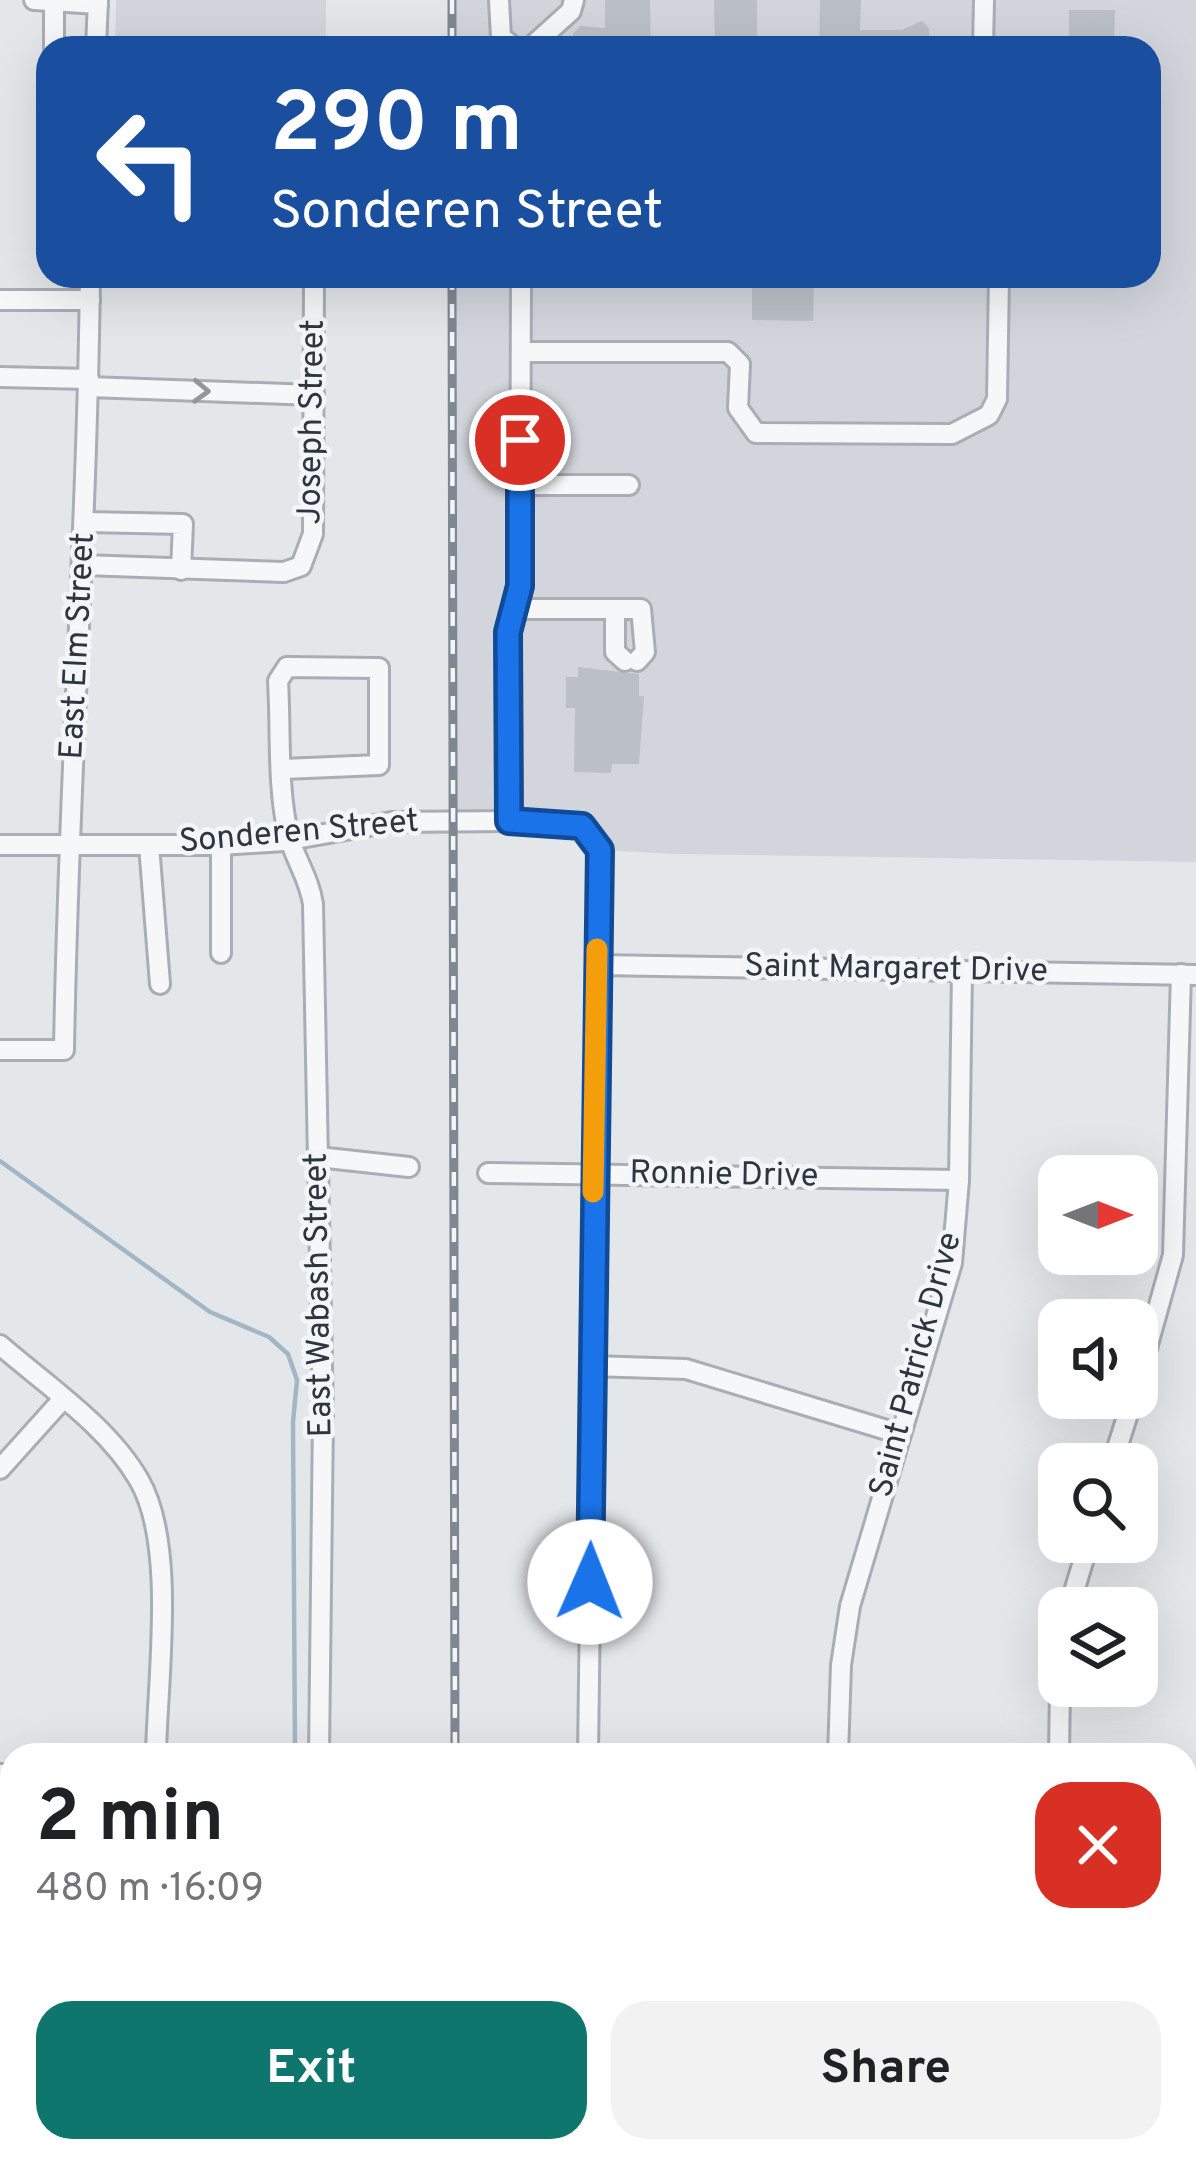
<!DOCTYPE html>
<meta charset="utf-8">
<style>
:root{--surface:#fff;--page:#f2f2f2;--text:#202124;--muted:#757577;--accent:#0f766e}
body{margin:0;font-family:Overpass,sans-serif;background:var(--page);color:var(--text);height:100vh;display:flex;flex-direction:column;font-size:45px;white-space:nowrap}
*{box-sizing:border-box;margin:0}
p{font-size:39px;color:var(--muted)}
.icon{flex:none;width:66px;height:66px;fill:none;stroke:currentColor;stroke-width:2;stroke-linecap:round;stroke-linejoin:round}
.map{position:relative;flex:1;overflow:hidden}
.drawer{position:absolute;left:0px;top:1743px;width:1197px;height:420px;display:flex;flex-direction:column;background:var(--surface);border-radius:36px 36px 0 0;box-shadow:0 12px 48px #0002}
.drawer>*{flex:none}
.top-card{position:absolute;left:36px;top:36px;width:1125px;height:252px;border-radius:36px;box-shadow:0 12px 48px #0002;background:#1a4fa0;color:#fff;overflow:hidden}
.needle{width:78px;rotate:90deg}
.fabs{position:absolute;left:1038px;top:1155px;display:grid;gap:24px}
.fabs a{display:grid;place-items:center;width:120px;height:120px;border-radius:24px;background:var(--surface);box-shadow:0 12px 48px #0002;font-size:60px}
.pin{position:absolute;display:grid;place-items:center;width:102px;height:102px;color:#fff;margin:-51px;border:6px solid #fff;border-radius:50%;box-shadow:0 3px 12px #0007}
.me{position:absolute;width:132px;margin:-66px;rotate:1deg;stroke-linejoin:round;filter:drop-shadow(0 0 9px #0008)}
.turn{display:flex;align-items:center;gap:42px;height:252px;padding:0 36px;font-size:54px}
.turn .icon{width:156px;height:156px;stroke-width:2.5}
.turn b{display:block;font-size:84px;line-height:102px}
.round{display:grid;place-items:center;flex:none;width:126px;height:126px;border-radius:36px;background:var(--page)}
.overview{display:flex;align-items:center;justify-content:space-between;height:204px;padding:0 36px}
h1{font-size:72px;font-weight:700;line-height:90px}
.button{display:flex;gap:24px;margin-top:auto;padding:24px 36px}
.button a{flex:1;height:138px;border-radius:36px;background:var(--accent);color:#fff;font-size:48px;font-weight:700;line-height:138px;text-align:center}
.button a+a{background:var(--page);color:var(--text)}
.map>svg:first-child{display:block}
</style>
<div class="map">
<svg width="1196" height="2163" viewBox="0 0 1196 2163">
<rect width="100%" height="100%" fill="#e4e7ea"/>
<!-- built -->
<g fill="#d2d6dc">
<path d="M116,0h210v48h-211z"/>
<path d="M452,0h744v862l-521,-8 -75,-4 -18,-24 -130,-5v-545h697v-228h-697z"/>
</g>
<!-- green -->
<path fill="#cad3c6" d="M1185,1911h11v252h-742v-12h731z"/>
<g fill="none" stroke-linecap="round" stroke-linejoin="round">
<!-- stream -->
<g stroke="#a3b6c6" stroke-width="4.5">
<path d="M0,1161l210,151 59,25 19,17 9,26 -4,42 2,333"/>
<path d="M0,2027l12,3"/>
<path d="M369,2151l4,12"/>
</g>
</g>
<!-- building -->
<g fill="#bbc0c7">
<path d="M605,0h45l1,48h-79l1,-14 7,-8 25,2z"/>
<path d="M714,0h43v48h-42z"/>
<path d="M820,0h41l-1,30h42l20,-9 7,7 1,20h-111z"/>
<path d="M1069,10h46l-1,38h-45z"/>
<path d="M752,276h62l-1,45 -61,-1z"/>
<path d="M578,667l61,7v22h5l-5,68h-27l-1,9 -37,-1 1,-64h-9v-31h12z"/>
</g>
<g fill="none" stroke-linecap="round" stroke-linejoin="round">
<defs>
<g id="minor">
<path d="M34,0l64,4"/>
<path d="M499,0l2,37 14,11"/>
<path d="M54,48v-48"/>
<path d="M96,48l2,-48"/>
<path d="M530,48l41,-37 3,-11"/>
<path d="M983,48l1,-48"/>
<path d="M0,300h90"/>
<path d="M521,352h207l12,12 -2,44 18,25 196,1 37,-19 8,-16 2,-123"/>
<path d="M0,377l89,2"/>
<path d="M89,387l225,8"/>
<path d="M520,485h109"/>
<path d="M86,522l97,2 -2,46"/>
<path d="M83,565l201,7 17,-6 12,-32 1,-258"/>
<path d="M516,609h125l4,43 -8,9"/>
<path d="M615,609v43l10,9"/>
<path d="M283,769l96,-4v-97l-92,-1 -9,14c3,49 -1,104 10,152 6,25 21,44 25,71l10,513 -4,338"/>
<path d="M509,821l-1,-189 12,-46 1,-310"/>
<path d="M0,845h221l63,-4 107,-19 118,-1 73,5 18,24 -12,905"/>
<path d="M149,845l11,139"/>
<path d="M221,953v-108"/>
<path d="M597,965l599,10"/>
<path d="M0,1050h64c4,-258 23,-516 26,-774"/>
<path d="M318,1157l91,10"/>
<path d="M488,1173l471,7"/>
<path d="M0,1345c46,40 108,81 139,135 38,65 18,201 17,275"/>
<path d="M592,1366l94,3 214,65"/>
<path d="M1137,1384l36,-129 8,-281"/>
<path d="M1112,1464l21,-66"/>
<path d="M0,1469l63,-70"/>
<path d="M1069,1608l20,-66"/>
<path d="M838,1755l3,-90 9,-59 102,-343 7,-83 3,-209"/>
<path d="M1059,1755l1,-69"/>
<path d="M0,1774h12"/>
<path d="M1185,1801h11"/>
<path d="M1185,1941h11"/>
<path d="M0,2145h12"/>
<path d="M83,2151l28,12"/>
<path d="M310,2163v-12"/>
<path d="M649,2163v-12"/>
<path d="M1151,2163v-12"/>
</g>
</defs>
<!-- minor casing -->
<use href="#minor" stroke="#a9aeb4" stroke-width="24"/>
<!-- minor -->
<use href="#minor" stroke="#f6f7f9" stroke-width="18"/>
<defs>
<g id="rail">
<path d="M452,0v48"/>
<path d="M452,276l3,1479"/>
<path d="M457,2163v-12"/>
</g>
</defs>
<!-- rail casing -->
<use href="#rail" stroke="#7f8792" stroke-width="9"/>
<!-- rail -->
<use href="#rail" stroke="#f3f5f8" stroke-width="4.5" stroke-dasharray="14" stroke-linecap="butt"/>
</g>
<!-- one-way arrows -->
<defs><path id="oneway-chevron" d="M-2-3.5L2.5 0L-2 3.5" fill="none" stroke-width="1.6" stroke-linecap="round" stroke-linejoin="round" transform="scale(3)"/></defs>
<use stroke="#92969d" href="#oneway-chevron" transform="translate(201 391) rotate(2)"/>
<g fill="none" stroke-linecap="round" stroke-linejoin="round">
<defs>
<path id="route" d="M520,440v146l-12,46 1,189 73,5 18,24 -10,732"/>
</defs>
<!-- route casing -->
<use href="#route" stroke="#114b97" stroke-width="30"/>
<!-- route -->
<use href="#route" stroke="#1a73e8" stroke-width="21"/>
<!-- slow -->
<path stroke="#f59e0b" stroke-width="21" d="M593,1192l4,-243"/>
</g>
<g text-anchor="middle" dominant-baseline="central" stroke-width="9" stroke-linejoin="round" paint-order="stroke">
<!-- street labels -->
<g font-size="33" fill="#2d3541" stroke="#f3f5f8">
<text transform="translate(313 422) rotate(-89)">Joseph Street</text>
<text transform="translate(79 646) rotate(-87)">East Elm Street</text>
<text transform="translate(299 833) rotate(-5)">Sonderen Street</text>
<text transform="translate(896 970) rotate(1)">Saint Margaret Drive</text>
<text transform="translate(724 1176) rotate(1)">Ronnie Drive</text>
<text transform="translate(320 1295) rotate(-91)">East Wabash Street</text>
<text transform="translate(917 1365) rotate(-75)">Saint Patrick Drive</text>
</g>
</g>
</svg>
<div class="fabs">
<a><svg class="needle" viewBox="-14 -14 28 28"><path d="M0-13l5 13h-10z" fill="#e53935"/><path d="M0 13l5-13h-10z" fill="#757577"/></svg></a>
<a><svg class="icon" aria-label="sound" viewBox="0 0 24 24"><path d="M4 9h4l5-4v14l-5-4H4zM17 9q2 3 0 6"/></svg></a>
<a><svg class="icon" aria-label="search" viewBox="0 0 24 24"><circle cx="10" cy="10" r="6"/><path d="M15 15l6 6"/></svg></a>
<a><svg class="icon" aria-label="layers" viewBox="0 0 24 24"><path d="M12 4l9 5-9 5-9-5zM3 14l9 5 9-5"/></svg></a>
</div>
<div class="pin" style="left:520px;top:440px;background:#d93025"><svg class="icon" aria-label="arrive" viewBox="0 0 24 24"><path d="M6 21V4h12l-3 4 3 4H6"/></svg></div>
<svg class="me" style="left:590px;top:1582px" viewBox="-20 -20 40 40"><circle r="19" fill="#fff"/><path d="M0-13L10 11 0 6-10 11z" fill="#1a73e8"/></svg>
<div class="top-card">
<div class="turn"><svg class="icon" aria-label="left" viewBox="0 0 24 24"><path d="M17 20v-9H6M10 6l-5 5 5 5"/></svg><div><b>290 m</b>Sonderen Street</div></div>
</div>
<section class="drawer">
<div class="overview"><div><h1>2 min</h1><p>480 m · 16:09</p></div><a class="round" style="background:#d93025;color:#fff"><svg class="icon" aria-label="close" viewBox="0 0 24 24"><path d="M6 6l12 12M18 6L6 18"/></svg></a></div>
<div class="button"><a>Exit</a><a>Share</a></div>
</section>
</div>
